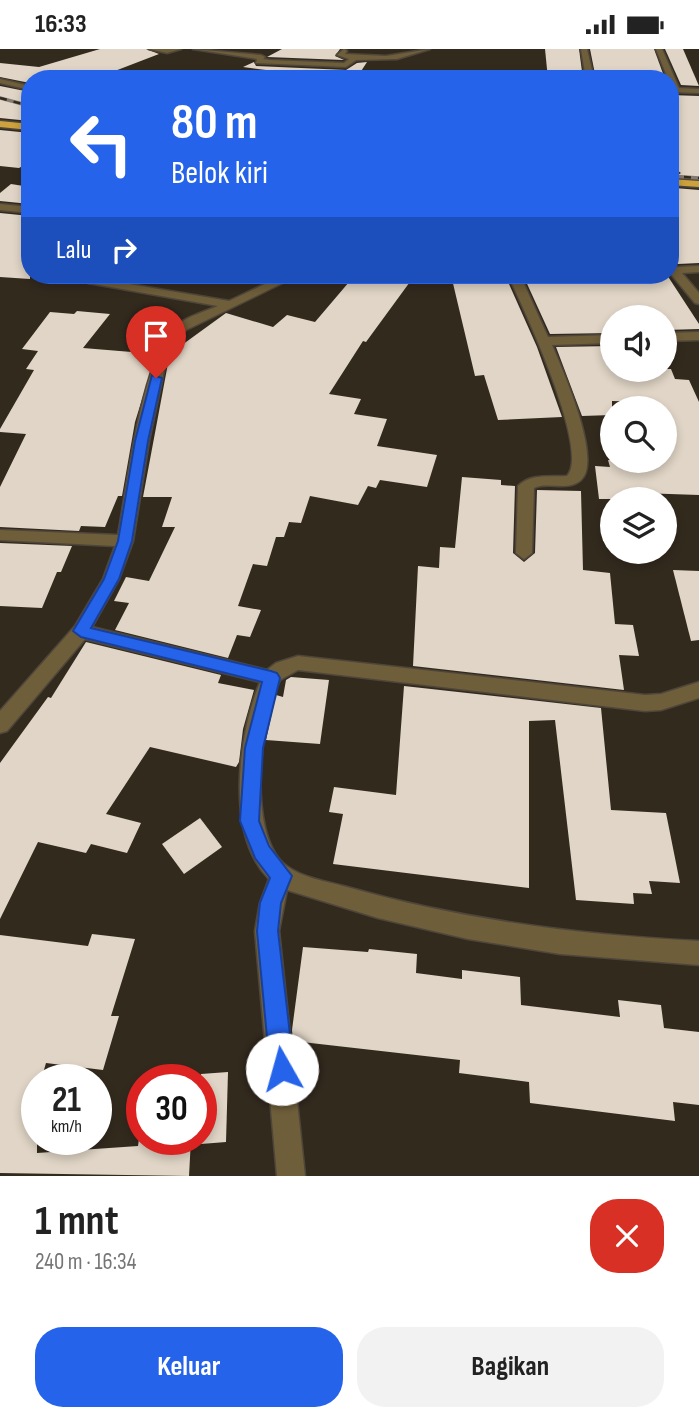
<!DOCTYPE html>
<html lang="id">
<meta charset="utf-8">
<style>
:root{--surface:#fff;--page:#f2f2f2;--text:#222;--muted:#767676;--accent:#2563eb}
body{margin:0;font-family:"Sofia Sans Condensed",sans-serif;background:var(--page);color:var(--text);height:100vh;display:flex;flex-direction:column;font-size:26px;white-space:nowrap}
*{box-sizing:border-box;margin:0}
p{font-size:23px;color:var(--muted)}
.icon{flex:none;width:38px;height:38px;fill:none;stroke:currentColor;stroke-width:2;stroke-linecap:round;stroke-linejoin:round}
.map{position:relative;height:1127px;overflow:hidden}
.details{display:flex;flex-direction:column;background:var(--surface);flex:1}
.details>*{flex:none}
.banner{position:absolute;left:21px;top:21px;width:658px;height:214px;border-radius:28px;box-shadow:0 4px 10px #0003;background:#2563eb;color:#fff;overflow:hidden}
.controls{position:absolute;left:600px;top:256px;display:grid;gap:14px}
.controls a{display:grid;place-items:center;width:77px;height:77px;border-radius:50%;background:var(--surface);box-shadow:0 4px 10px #0003;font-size:35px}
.speed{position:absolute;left:21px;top:1015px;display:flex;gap:14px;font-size:35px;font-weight:700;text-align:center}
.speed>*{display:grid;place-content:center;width:91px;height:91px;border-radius:50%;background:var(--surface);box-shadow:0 4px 10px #0003;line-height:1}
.speed small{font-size:18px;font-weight:400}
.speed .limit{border:10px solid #d22;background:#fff;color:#111}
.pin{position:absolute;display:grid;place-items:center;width:60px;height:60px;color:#fff;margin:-72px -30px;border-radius:50% 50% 50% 0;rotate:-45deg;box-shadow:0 0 7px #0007}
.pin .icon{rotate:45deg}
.me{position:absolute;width:77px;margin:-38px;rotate:353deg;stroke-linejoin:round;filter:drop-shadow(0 0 5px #0008)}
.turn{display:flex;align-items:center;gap:24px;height:147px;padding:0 35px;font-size:32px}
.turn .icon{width:91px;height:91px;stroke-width:2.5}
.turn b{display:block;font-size:49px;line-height:60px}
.then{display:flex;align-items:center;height:66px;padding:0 35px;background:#0003;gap:14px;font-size:26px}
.round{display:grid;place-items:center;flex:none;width:74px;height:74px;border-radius:28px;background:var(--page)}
.headline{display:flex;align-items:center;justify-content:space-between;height:119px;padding:0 35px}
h1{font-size:42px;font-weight:700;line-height:52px}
.primary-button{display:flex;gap:14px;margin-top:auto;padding:14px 35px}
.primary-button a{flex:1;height:80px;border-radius:28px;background:var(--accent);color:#fff;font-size:28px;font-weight:700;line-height:80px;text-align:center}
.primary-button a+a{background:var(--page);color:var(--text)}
.status{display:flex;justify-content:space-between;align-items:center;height:49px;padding:0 35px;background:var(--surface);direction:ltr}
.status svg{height:19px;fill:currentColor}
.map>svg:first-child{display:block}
</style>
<div class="status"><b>16:33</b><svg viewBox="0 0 49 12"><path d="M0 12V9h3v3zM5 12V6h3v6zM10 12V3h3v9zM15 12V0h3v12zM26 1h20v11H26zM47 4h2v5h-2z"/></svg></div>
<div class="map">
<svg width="699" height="1127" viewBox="0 0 699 1127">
<rect width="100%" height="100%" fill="#332a1e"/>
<!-- building -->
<g fill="#e0d5c6">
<path d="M100,0h46l13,5 -52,20 -11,-2 -14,7h-52v4l-30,-6v-14l39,4z"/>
<path d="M282,0h58l-5,7 9,4 -77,-3z"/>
<path d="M545,0h34l4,30h-35z"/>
<path d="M590,0h64l11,30h-69z"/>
<path d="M665,0h18l16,37 -18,-1z"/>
<path d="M254,13l2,4 90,4 11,-7 10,-1 -11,17h-19l-94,-12z"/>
<path d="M0,37l30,6v29l-30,-3z"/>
<path d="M670,46l29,1v82l-24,-1 6,-4 -7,-5 -1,-15h-2z"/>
<path d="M0,81l30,3v29l-11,6 -19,-2z"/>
<path d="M11,135l19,3v17l-30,-3v-8z"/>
<path d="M675,139l24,2v73l-21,1 -8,-4v-61h6z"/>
<path d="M0,164l30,3v63l-30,-2z"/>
<path d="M355,226h60l-49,67 -3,-1 -34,53 32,5 -7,15 33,5 -10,27 60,9 -10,32 -47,-7 -4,8 -8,-2 -10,19 -48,-9 -9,27 -12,-1 -5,15h-8l-9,29 -14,-2 -15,42 23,4 -11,27 -13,-2 -9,23 -113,-28 14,-27 -15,-2 12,-24 23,4 26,-54h-13l10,-30h-29l26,-139 6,-8 51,-37 47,14 14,-12 28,7z"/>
<path d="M451,226h54l32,72 25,70 -64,3 -14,-45 -9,1z"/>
<path d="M523,226h144l32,49v5l-34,1v-13h-53v16l-62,1z"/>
<path d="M77,262l33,3 -27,34 73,6 -21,68 -13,74h-4l-13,31 -24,-1 -2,5 -79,-4v-40l26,-53 -26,-2v-3l34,-59 -8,-1 12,-18 -16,-2 28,-37 24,2z"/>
<path d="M612,297v23h59l4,10 14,1 10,22v93l-59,-2 1,6h-42l-4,-33 15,1 -2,-7h57v-52h-14l-4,-6 -35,-1v14l-30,1 -26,-69z"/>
<path d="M462,428l39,3v5l14,1 -2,67 11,9 11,-9 2,-63 44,1 2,79 27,3 5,51 18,1 6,31 -20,-1 5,35 -211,-24 5,-100 21,2 1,-21 15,1z"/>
<path d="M0,494l72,3 -11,26h-4l-15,36 -42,-2z"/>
<path d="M673,521l26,1v69l-8,1z"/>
<path d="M86,593l135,33 -3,8 36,7 -11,39 -4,33 -3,5 -86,-20 -44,67 35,9 -14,30 -36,-9 -5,9 -48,-11 -38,77v-156l48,-66 3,1z"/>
<path d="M291,628l38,3 -9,64 -54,-4 9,-41 1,-4 7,2 3,-17z"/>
<path d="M404,637l197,22 10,102 55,3 14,70 -31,-2 3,13 -19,-1 1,11 -58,-4 -21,-180 -26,1v167l-196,-24 10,-50 -14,-2 5,-25 62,8z"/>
<path d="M200,769l22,29 -38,27 -22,-30z"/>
<path d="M92,885l43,5 -24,77h8l-16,54 -57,-7 -5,17h-4v73l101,-7 1,-7h52l-2,37 -189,-3v-238l88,11z"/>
<path d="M303,898l65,5 1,-3 48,5 -1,19 46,6v-9l58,7 1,28 99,12 -2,-17 43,5 3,23 35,4v73l-26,-3 2,19 -145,-18 -1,-21 -70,-9 1,-13 -167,-19 -1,-11z"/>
<path d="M228,1023l-2,70 -25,2v-70z"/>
</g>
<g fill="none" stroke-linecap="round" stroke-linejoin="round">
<defs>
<g id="street">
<path d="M149,0h32l-14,4z"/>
<path d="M193,0l68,6 4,2 -2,2 7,1 74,3 5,-4 -12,-4 7,-6 3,2 -2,3 41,2 44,-7 -33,10 -41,1 -10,7 -90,-4 1,-4z"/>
<path d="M581,0h6l7,30h-8z"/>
<path d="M656,0h6l17,39 20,1v4l-29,-1v-13h-2z"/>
<path d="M0,30l30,7v4l-30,-7z"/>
<path d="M670,121l6,1 2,2 -8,3z"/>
<path d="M0,155l30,3v6l-30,-3z"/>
<path d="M670,213l7,5 22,-1v6l-17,1 17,20v11l-4,-1 -25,-30z"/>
<path d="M284,226h15l-113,55 -19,27 -18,84 -16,100 -14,38 -27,48 175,43 9,-7 22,-7 347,39 16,-1 38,-12v16l-38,12 -16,1 -347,-41 -18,10c-21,39 -32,150 3,183 17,15 43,18 64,24 115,33 233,48 352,54v24l-139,-11 -92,-15 -90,-21 -91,-28 -8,41 26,245h-28l-22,-245 5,-28 9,-24c-44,-44 -31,-144 -9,-197l-175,-43 -78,92 -7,2v-22l75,-85 28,-47 12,-33 -115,-6v-10l118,5c9,-47 24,-183 60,-211 11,-8 28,-13 40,-18l-130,-23 -6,-3 6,-3 141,24z"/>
<path d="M508,226h12l28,62 64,-2v8l-60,2c10,24 51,115 29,135 -13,12 -33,1 -47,8l-2,65 -8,6 -8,-6 2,-67c13,-13 32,-9 49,-10 24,-25 -44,-169 -59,-201z"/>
<path d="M699,283v8l-34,1v-8z"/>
</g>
<g id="highway">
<path d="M0,72l30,3v6l-30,-3z"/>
<path d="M670,130l29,2v6l-29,-2z"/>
</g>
</defs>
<!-- street casing -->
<use href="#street" stroke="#4f463b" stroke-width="3"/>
<!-- highway casing -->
<use href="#highway" stroke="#4f463b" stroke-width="3"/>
<!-- street -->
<use href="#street" fill="#6f5e3a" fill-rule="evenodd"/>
<!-- highway -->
<use href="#highway" fill="#cda23e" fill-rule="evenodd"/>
<defs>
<g id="rail">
<path d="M0,49l30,8"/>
<path d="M670,127l29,2"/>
</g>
</defs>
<!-- rail casing -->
<use href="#rail" stroke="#847c72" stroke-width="3.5"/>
<!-- rail -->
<use href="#rail" stroke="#332a1e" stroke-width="2.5" stroke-dasharray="7" stroke-linecap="butt"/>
</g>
<!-- route -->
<path fill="#2563eb" stroke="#184099" stroke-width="2" d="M152,326l10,3 -14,63 -16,100 -13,38 -28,49 180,43 6,2 3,5 -17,70 -4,73 10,25 23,30 -11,27 -3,28 16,138 -3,8 -9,4 -8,-4 -4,-8 -13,-138 3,-28 10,-25 -15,-20 -15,-37 5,-73 17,-66 -181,-45 -8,-6 31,-52 14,-38 17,-100z"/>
</svg>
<div class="controls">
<a><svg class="icon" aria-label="sound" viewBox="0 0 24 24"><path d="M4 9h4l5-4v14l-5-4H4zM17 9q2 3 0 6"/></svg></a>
<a><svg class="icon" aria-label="search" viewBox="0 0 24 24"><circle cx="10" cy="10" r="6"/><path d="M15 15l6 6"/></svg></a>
<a><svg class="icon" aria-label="layers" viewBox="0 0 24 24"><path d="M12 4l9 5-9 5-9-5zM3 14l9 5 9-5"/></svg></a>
</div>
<div class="speed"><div>21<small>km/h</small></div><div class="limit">30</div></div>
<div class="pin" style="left:156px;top:329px;background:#d93025"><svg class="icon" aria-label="arrive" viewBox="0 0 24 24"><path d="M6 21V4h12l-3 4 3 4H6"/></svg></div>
<svg class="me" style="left:282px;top:1020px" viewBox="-20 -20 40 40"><circle r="19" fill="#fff"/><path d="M0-13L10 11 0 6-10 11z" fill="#2563eb"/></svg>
<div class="banner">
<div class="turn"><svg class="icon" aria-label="left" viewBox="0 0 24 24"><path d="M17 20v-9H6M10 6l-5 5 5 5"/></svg><div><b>80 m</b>Belok kiri</div></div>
<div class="then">Lalu<svg class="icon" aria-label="right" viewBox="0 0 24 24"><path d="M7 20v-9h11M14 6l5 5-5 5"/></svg></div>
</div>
</div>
<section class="details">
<div class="headline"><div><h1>1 mnt</h1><p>240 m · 16:34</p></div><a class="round" style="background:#d93025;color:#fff"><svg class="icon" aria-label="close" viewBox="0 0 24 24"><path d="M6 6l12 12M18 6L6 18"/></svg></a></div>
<div class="primary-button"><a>Keluar</a><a>Bagikan</a></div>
</section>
